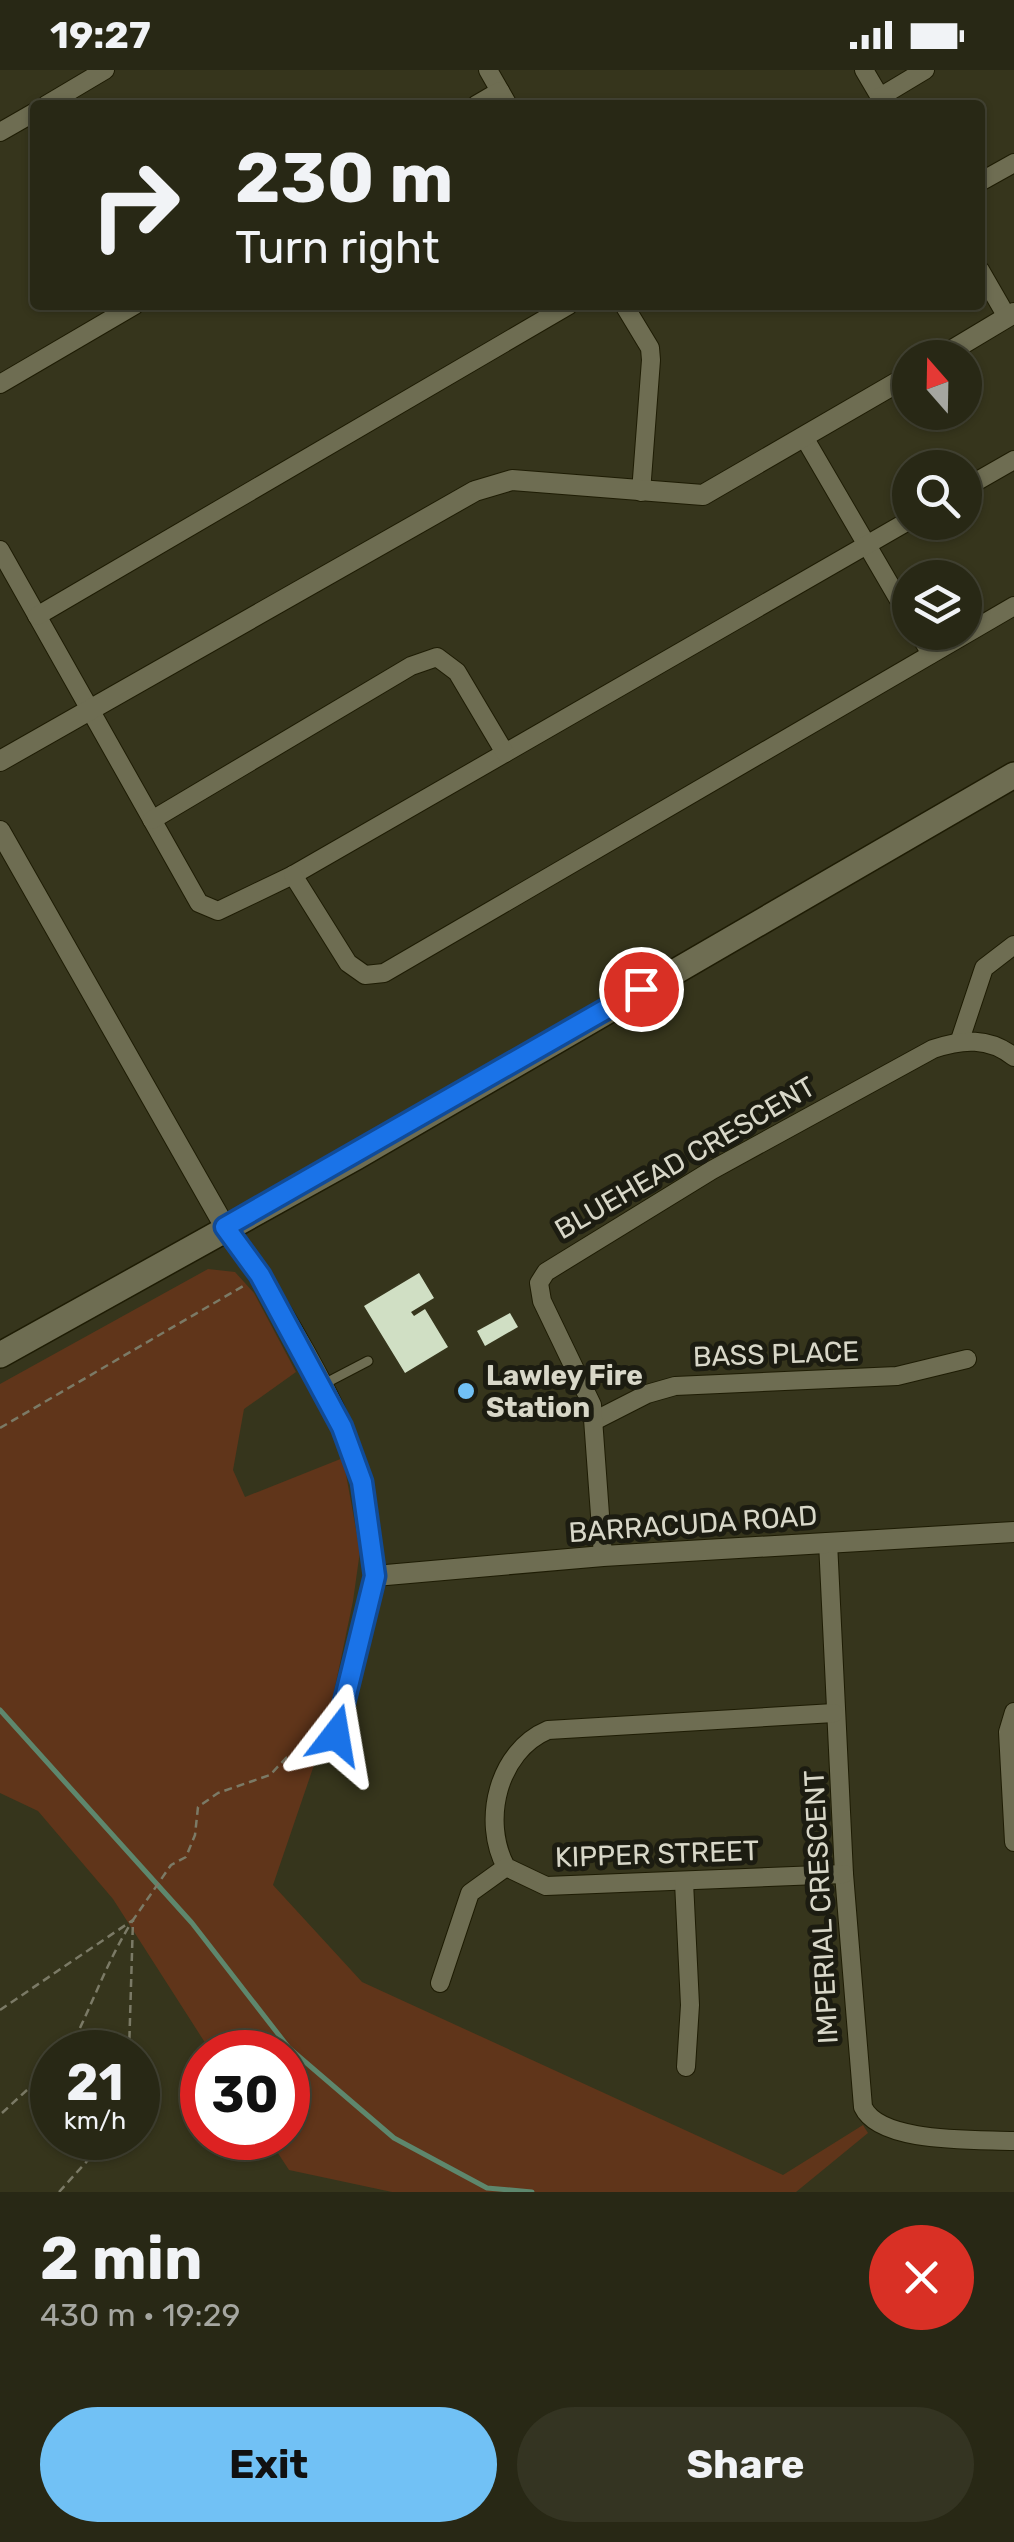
<!DOCTYPE html>
<meta charset="utf-8">
<style>
:root{--surface:#282815;--page:#343422;--text:#f1f3f6;--muted:#a5a6a0;--line:#444434;--accent:#71c1f5}
body{margin:0;font-family:Rubik,sans-serif;background:var(--page);color:var(--text);height:100vh;display:flex;flex-direction:column;font-size:38px;white-space:nowrap}
*{box-sizing:border-box;margin:0}
p{font-size:32px;color:var(--muted)}
.icon{flex:none;width:55px;height:55px;fill:none;stroke:currentColor;stroke-width:2;stroke-linecap:round;stroke-linejoin:round}
.map{position:relative;height:2122px;overflow:hidden}
.side{display:flex;flex-direction:column;background:var(--surface);flex:1}
.side>*{flex:none}
.banner{position:absolute;left:30px;top:30px;width:955px;height:210px;border-radius:10px;box-shadow:0 2px 8px #0004,0 0 0 2px var(--line);background:#282815;color:var(--text);overflow:hidden}
.needle{width:65px;rotate:340deg}
.buttons{position:absolute;left:892px;top:270px;display:grid;gap:20px}
.buttons a{display:grid;place-items:center;width:90px;height:90px;border-radius:50%;background:var(--surface);box-shadow:0 2px 8px #0004,0 0 0 2px var(--line);font-size:50px}
.speed{position:absolute;left:30px;top:1960px;display:flex;gap:20px;font-size:50px;font-weight:700;text-align:center}
.speed>*{display:grid;place-content:center;width:130px;height:130px;border-radius:50%;background:var(--surface);box-shadow:0 2px 8px #0004,0 0 0 2px var(--line);line-height:1}
.speed small{font-size:25px;font-weight:400}
.speed .limit{border:15px solid #d22;background:#fff;color:#111}
.pin{position:absolute;display:grid;place-items:center;width:85px;height:85px;color:#fff;margin:-42px;border:5px solid #fff;border-radius:50%;box-shadow:0 2px 10px #0007}
.me{position:absolute;width:110px;margin:-55px;rotate:14deg;stroke-linejoin:round;filter:drop-shadow(0 0 8px #0008)}
.turn{display:flex;align-items:center;gap:35px;height:210px;padding:0 40px;font-size:45px}
.turn .icon{width:130px;height:130px;stroke-width:2.5}
.turn b{display:block;font-size:70px;line-height:85px}
.round{display:grid;place-items:center;flex:none;width:105px;height:105px;border-radius:52px;background:var(--page)}
.head{display:flex;align-items:center;justify-content:space-between;height:170px;padding:0 40px}
h1{font-size:60px;font-weight:700;line-height:75px}
.button{display:flex;gap:20px;margin-top:auto;padding:20px 40px}
.button a{flex:1;height:115px;border-radius:60px;background:var(--accent);color:#111;font-size:40px;font-weight:700;line-height:115px;text-align:center}
.button a+a{background:var(--page);color:var(--text)}
.status{display:flex;justify-content:space-between;align-items:center;height:70px;padding:0 50px;background:var(--surface);direction:ltr}
.status svg{height:28px;fill:currentColor}
.map>svg:first-child{display:block}
</style>
<div class="status"><b>19:27</b><svg viewBox="0 0 49 12"><path d="M0 12V9h3v3zM5 12V6h3v6zM10 12V3h3v9zM15 12V0h3v12zM26 1h20v11H26zM47 4h2v5h-2z"/></svg></div>
<div class="map">
<svg width="1014" height="2122" viewBox="0 0 1014 2122">
<rect width="100%" height="100%" fill="#36351c"/>
<!-- green -->
<path fill="#60351a" d="M208,1199l27,3 19,21 42,79 -52,37 -11,61 12,27 98,-39 17,93 -7,50 -27,129 -53,155 89,97 421,193 80,-50 5,8 -72,59h-404l-103,-22 -21,-32h20v-86h-77l-98,-153 -75,-88 -38,-18v-409z"/>
<g fill="none" stroke-linecap="round" stroke-linejoin="round">
<!-- stream -->
<path stroke="#5e876d" stroke-width="5" d="M0,1640l192,213 97,125 105,90 93,50 45,4"/>
</g>
<!-- building -->
<g fill="#d0dfc4">
<path d="M419,1203l15,25 -23,14 3,4 11,-7 23,38 -43,26 -41,-67z"/>
<path d="M510,1243l8,14 -33,19 -8,-15z"/>
</g>
<g fill="none" stroke-linecap="round" stroke-linejoin="round">
<defs>
<path id="service" d="M322,1315l46,-24"/>
<g id="minor">
<path d="M488,0l20,35"/>
<path d="M864,0l20,34"/>
<path d="M880,27l45,-27"/>
<path d="M46,35l59,-35"/>
<path d="M476,35l24,-14"/>
<path d="M0,62l35,-20"/>
<path d="M980,112l34,-19"/>
<path d="M980,200l27,47"/>
<path d="M624,235l26,43 1,12 -10,132"/>
<path d="M0,314l135,-79"/>
<path d="M804,367l106,182"/>
<path d="M965,418l49,-28"/>
<path d="M0,480l199,353 19,8 75,-36 617,-355"/>
<path d="M37,546l532,-311"/>
<path d="M918,562l13,22"/>
<path d="M152,750l259,-154 26,-9 20,15 48,81"/>
<path d="M293,805l55,88 17,12 19,-2 630,-367"/>
<path d="M960,970l24,-72 30,-23"/>
<path d="M594,1351l53,-27 28,-8 222,-10 70,-17"/>
<path d="M828,1472l16,332 19,233c17,37 114,32 151,34"/>
<path d="M603,1486l-11,-151 -50,-104 -3,-18 7,-11 166,-102 221,-121c29,-10 56,-12 81,8"/>
<path d="M1014,1642l-6,20 6,110"/>
<path d="M834,1643l-286,17c-50,21 -67,91 -42,137l40,19 298,-12"/>
<path d="M336,1665l39,-159"/>
<path d="M684,1812l6,123 -4,62"/>
<path d="M440,1913l30,-90 36,-26"/>
</g>
<g id="tertiary">
<path d="M939,288l75,-45"/>
<path d="M0,691l475,-270 37,-11 191,15 207,-120"/>
<path d="M0,761l225,396c47,64 119,181 137,257 7,30 9,61 13,92l228,-20 411,-24"/>
</g>
<path id="secondary" d="M0,1285l356,-198 658,-382"/>
</defs>
<!-- service casing -->
<use href="#service" stroke="#1e1c04" stroke-width="11"/>
<!-- minor casing -->
<use href="#minor" stroke="#1e1c04" stroke-width="20"/>
<!-- tertiary casing -->
<use href="#tertiary" stroke="#1e1c04" stroke-width="22"/>
<!-- secondary casing -->
<use href="#secondary" stroke="#1e1c04" stroke-width="28"/>
<!-- path -->
<g stroke="#7b7a66" stroke-width="2.5" stroke-dasharray="8 5" stroke-linecap="butt">
<path d="M0,1358l245,-143"/>
<path d="M0,1940l133,-90c-27,42 -42,89 -65,132"/>
<path d="M129,1982l4,-132 38,-55 15,-8 9,-22 3,-28 20,-14 52,-18 16,-17 35,-16"/>
<path d="M2,2043l50,-46"/>
<path d="M59,2122l49,-54"/>
</g>
<!-- service -->
<use href="#service" stroke="#6e6d52" stroke-width="9"/>
<!-- minor -->
<use href="#minor" stroke="#6e6d52" stroke-width="18"/>
<!-- tertiary -->
<use href="#tertiary" stroke="#6e6d52" stroke-width="20"/>
<!-- secondary -->
<use href="#secondary" stroke="#6e6d52" stroke-width="25"/>
</g>
<g fill="none" stroke-linecap="round" stroke-linejoin="round">
<defs>
<path id="route" d="M336,1665l39,-159 -13,-94 -20,-55 -82,-152 -35,-48 416,-238"/>
</defs>
<!-- route casing -->
<use href="#route" stroke="#114b97" stroke-width="25"/>
<!-- route -->
<use href="#route" stroke="#1a73e8" stroke-width="18"/>
</g>
<!-- markers -->
<circle fill="#71c1f5" stroke="#1c1c11" stroke-width="4" cx="466" cy="1321" r="10"/>
<g text-anchor="middle" dominant-baseline="central" stroke-width="10" stroke-linejoin="round" paint-order="stroke">
<!-- street labels -->
<g font-size="28" fill="#d8d7c8" stroke="#1c1c11">
<text transform="translate(685 1088) rotate(-30)">BLUEHEAD CRESCENT</text>
<text transform="translate(776 1284) rotate(-2)">BASS PLACE</text>
<text transform="translate(693 1454) rotate(-4)">BARRACUDA ROAD</text>
<text transform="translate(657 1784) rotate(-2)">KIPPER STREET</text>
<text transform="translate(821 1837) rotate(-93)">IMPERIAL CRESCENT</text>
</g>
<!-- poi labels -->
<g font-size="28" font-weight="bold" fill="#d8d7c8" stroke="#1c1c11" text-anchor="start">
<text x="486" y="1305">Lawley Fire<tspan x="486" dy="32">Station</tspan></text>
</g>
</g>
</svg>
<div class="buttons">
<a><svg class="needle" viewBox="-14 -14 28 28"><path d="M0-13l5 13h-10z" fill="#e53935"/><path d="M0 13l5-13h-10z" fill="#a5a6a0"/></svg></a>
<a><svg class="icon" aria-label="search" viewBox="0 0 24 24"><circle cx="10" cy="10" r="6"/><path d="M15 15l6 6"/></svg></a>
<a><svg class="icon" aria-label="layers" viewBox="0 0 24 24"><path d="M12 4l9 5-9 5-9-5zM3 14l9 5 9-5"/></svg></a>
</div>
<div class="speed"><div>21<small>km/h</small></div><div class="limit">30</div></div>
<div class="pin" style="left:641px;top:919px;background:#d93025"><svg class="icon" aria-label="arrive" viewBox="0 0 24 24"><path d="M6 21V4h12l-3 4 3 4H6"/></svg></div>
<svg class="me" style="left:336px;top:1665px" viewBox="-20 -20 40 40"><path d="M0-17L14 15 0 8-14 15z" fill="#1a73e8" stroke="#fff" stroke-width="4"/></svg>
<div class="banner">
<div class="turn"><svg class="icon" aria-label="right" viewBox="0 0 24 24"><path d="M7 20v-9h11M14 6l5 5-5 5"/></svg><div><b>230 m</b>Turn right</div></div>
</div>
</div>
<section class="side">
<div class="head"><div><h1>2 min</h1><p>430 m · 19:29</p></div><a class="round" style="background:#d93025;color:#fff"><svg class="icon" aria-label="close" viewBox="0 0 24 24"><path d="M6 6l12 12M18 6L6 18"/></svg></a></div>
<div class="button"><a>Exit</a><a>Share</a></div>
</section>
